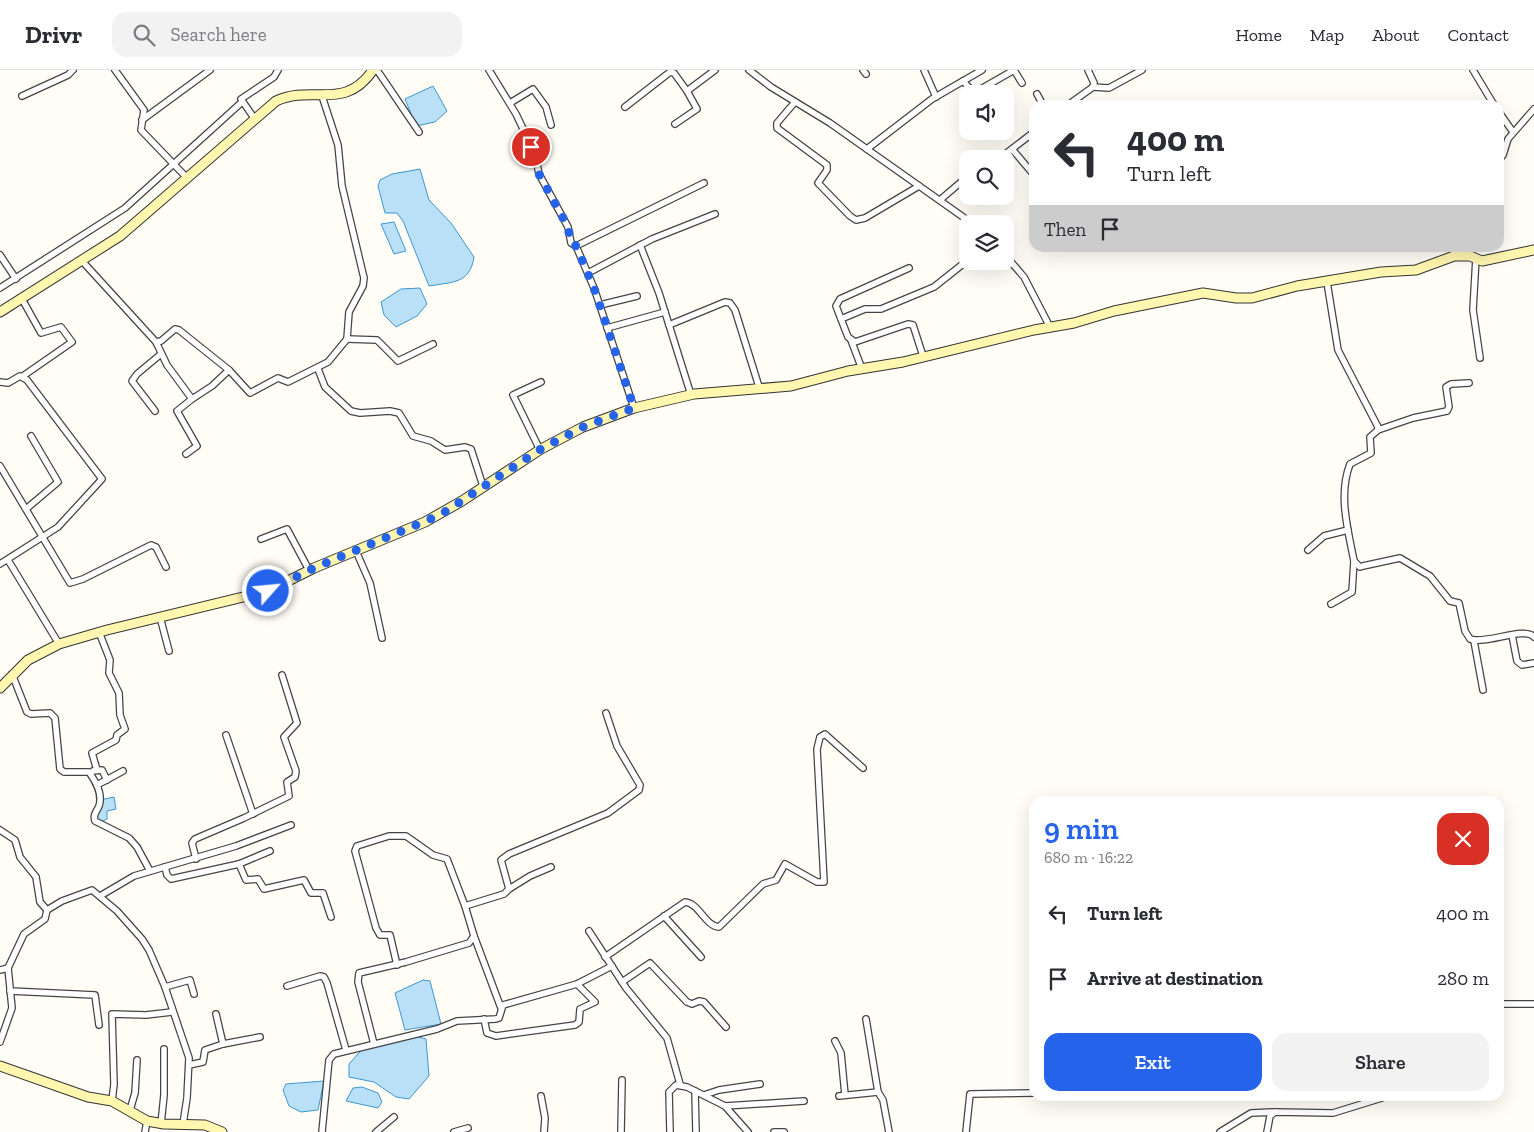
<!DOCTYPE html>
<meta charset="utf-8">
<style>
:root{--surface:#fff;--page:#f2f2f3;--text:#2b2b33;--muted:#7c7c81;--line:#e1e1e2;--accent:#2563eb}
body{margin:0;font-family:"Zilla Slab",serif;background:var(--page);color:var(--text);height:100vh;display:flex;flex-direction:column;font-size:19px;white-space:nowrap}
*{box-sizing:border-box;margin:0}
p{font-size:16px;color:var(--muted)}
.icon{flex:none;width:28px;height:28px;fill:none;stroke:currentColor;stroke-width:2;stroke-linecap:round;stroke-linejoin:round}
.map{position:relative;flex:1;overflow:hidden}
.sheet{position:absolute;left:1029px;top:726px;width:475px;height:305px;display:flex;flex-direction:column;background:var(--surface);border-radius:15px;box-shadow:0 5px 20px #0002}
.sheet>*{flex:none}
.guide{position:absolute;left:1029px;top:30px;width:475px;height:152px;border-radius:15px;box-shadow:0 5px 20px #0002;background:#fff;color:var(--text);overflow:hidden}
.buttons{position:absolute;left:959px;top:15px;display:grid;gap:10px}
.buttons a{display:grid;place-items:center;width:55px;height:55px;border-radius:10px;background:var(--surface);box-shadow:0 5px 20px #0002;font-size:25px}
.pin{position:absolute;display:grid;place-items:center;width:42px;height:42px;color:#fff;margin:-21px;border:2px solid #fff;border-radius:50%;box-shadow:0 1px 5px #0007}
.me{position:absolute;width:55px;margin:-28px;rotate:63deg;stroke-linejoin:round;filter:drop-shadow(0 0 4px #0008)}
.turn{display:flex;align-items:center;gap:18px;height:105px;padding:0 15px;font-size:22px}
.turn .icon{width:65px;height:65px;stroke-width:2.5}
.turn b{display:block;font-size:35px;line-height:42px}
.then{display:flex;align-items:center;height:48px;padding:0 15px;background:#0003;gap:10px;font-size:19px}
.round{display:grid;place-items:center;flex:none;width:52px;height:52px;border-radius:15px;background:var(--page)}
.head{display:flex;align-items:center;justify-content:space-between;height:85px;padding:0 15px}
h1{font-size:30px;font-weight:600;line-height:38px;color:var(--accent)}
.action{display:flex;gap:10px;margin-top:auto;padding:10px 15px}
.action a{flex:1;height:58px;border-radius:15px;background:var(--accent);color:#fff;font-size:20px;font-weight:600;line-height:58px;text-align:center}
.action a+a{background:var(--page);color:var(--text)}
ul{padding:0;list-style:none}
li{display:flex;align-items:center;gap:15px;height:65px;padding:0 15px}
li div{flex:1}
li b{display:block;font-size:19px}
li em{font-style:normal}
header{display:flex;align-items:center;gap:30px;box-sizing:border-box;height:70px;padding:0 25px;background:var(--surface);border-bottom:1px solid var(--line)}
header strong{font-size:24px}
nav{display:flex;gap:28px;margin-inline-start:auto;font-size:18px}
.search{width:350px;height:45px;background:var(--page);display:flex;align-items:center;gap:12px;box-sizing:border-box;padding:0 18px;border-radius:15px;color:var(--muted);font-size:19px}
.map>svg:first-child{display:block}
</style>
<header>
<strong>Drivr</strong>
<div class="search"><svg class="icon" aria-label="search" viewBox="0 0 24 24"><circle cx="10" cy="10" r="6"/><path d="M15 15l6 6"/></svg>Search here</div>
<nav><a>Home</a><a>Map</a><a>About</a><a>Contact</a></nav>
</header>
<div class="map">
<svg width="1534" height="1062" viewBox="0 0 1534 1062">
<rect width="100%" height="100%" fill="#fffdf5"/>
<!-- water -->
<g fill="#b9e0f7" stroke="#3f96cf">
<path d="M433,16l14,25 -12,11 -19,4 -11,-27z"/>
<path d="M420,99l9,31 22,23 23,34c-4,27 -22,25 -45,29l-26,-65 -6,-8h-12l-7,-27 2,-6 12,-6z"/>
<path d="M394,152l12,29 -12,3 -13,-30z"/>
<path d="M420,218l7,16 -10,12 -21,11 -12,-12 -3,-13 20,-13z"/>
<path d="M114,727l2,12 -9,2v8l-8,4 -4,-7 7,-9 -2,-7z"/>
<path d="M423,910l7,1 11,43 -36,6 -10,-37z"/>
<path d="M415,966l11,3 3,37 -20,23 -13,-2 -22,-15 -25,-5v-13l16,-18z"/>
<path d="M324,1011l-6,29 -17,2 -12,-6 -6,-16 3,-6z"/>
<path d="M362,1017l16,6 4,9 -4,6 -32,-7 7,-13z"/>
</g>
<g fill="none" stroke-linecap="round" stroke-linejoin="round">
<defs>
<g id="street">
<path d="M115,0l29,40 -3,20 46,48"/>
<path d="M377,0l42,62"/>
<path d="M489,0l27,44 19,40 4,20 29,53 3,16 5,3"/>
<path d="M749,0l22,17 59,36 143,101"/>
<path d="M863,0l3,4"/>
<path d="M924,0l12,27"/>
<path d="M1473,0l21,35"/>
<path d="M963,11l11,12 40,-23 8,13"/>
<path d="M1093,17l16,1 33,-18"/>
<path d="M1037,24l6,11"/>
<path d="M22,26l46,-21 5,-5"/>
<path d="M795,32l-18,21v5l50,37v5l-9,13 32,33 6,4 9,-2 54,-32"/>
<path d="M510,33l23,-14 13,18 5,18"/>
<path d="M1068,35l25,-18 1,-4 -6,-13"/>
<path d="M625,37l45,-35 4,1 13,18 28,-21"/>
<path d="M1499,42l14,20"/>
<path d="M254,48l-13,-19 33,-22 4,-7"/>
<path d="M142,50l68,-50"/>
<path d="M675,54l22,-15 -10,-18"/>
<path d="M867,79l65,-50 50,-29"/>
<path d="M1012,79l22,26"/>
<path d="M999,89l35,-27"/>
<path d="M1499,90l4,-5 5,-16 26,-30"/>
<path d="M940,130l28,-24"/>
<path d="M640,175l19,48 32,102"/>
<path d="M0,185l16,24"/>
<path d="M1005,185l19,22 26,50"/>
<path d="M1470,186v-8"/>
<path d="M1476,188l-3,52 7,48"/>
<path d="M83,192l73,80 5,-1 14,-12 4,1 50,40 21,23 28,-15 10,4 40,-20 19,-23 2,-27 14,-26 1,-8 -22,-92 -4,-41 -16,-49"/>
<path d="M909,198l-69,31 -4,7 12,31 7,5 53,-18 5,1 10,31"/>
<path d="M588,203l64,-34 63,-25"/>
<path d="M1327,212l11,68 40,77v3l-8,7 1,16 -21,11c-12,31 -2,66 4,97l6,6 3,-1 37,-8 30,18 20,25 9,2 6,28 5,8c15,6 55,-13 64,-2"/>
<path d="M0,218l125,-80 117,-106"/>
<path d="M22,229l19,34 20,-6 11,15 -49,34"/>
<path d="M600,235l37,-9"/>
<path d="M841,249l24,-10h16l53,-22 34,-27"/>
<path d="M669,255l56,-23 5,1 5,7 25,80"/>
<path d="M607,258l58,-16"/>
<path d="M347,269l30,1 21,21 35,-17"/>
<path d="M851,270l11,29"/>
<path d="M156,272l11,23 25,34 -15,12 20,35 -11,8"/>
<path d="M318,299l7,18 26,24 9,2 30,-2 9,2 14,23 18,5 14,9 20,-3 6,2 12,37"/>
<path d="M0,312l8,1 12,-7 7,4 75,99 -44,48 -58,37"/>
<path d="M192,329l20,-13 17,-16"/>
<path d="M634,338l-40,-120 -18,-42 128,-63"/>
<path d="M155,341l-23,-30 5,-7 24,-20"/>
<path d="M1378,360l35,-12 34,-7 2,-4 -3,-20 5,-3 18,-1"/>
<path d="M540,380l-27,-55 28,-13"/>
<path d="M0,396l70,117 13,-4 68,-34 5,2 10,20"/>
<path d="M26,439l32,-27 -27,-46"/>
<path d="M261,469l26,-10 22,41"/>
<path d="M1308,480l16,-14 24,-6"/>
<path d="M356,481l14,32 12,55"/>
<path d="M8,490l51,84"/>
<path d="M1331,534l21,-12 2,-31"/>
<path d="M160,547l9,34"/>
<path d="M1512,565l5,26 5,4 12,-2"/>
<path d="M1474,571l9,49"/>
<path d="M12,604l15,38 4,2 19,-1 5,5 5,51 4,3h25c7,10 14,22 10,34 -3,7 -6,8 -4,15l34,17 8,9 13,24"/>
<path d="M226,665l27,79"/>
<path d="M97,700l-5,-17 24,-13 1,-5 8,-6 -5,-14 -1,-22 -10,-20 1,-13 -11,-28"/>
<path d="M93,701l9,-1 5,10"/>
<path d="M97,715l26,-14"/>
<path d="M0,760l15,10 5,17 16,20 4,25 7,8 15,-9 30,-11 25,21 25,28 7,11 16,37 24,71 -2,40 -4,26"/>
<path d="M196,789l-4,-16 3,-4 49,-21 45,-22 -2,-14 8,-5 1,-6 -12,-34 13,-14 -15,-48"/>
<path d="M239,794l7,16 12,-1 6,10 40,-9 7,13h12l8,24"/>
<path d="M165,797l2,8 4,4 68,-15 31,-13"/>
<path d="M509,819l21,-13 21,-9"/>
<path d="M100,826l34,-20 102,-30 55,-21"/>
<path d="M664,846l37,41"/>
<path d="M589,861l37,57 41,50 13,46"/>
<path d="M474,866l27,72"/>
<path d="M605,887l80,-55c14,1 20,24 34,25l44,-43 13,-4 9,-16 32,18h7l-7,-133 3,-12 5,-3 2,2 36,32"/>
<path d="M397,895l-7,-30h-10l-4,-7 -21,-77 2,-5 32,-10h17l27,19 14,4 18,47"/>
<path d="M0,900l8,-2"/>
<path d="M622,912l28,-19 37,39 5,2 7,-3 5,1 22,25"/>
<path d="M287,916l33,-10 4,1 3,6 19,67"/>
<path d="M165,917l25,-7 4,14"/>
<path d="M10,921l85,4 4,30"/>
<path d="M1499,934h35"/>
<path d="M216,944l7,30"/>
<path d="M484,949l3,14 9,3 79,-11 4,-3 1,-13 15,-7 -18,-18"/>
<path d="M866,949l12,73"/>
<path d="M835,971l6,12 4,42"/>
<path d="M0,972l12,-34 -4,-40 16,-34 21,-15 2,-9"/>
<path d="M374,974l-16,-62 1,-9 47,-11 63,-19 5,-7 -9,-30 39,-12 5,-5 -8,-29 8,-6 99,-41 31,-23 1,-5 -23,-39 -11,-33"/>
<path d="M189,995l14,-3 2,-12 18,-6 37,-7"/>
<path d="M695,1021l1,41"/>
<path d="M704,1025l15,-5 41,-6"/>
<path d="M541,1026l4,22 -1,14"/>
<path d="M839,1026l39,-4 5,8 6,32"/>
<path d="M112,1031l2,-17 -2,-70 34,1 26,-3"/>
<path d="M725,1036l23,26"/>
<path d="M130,1040l5,-17 2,-33"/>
<path d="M161,1054l3,-29v-46"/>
<path d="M145,1062l2,-11"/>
<path d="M322,1062l7,-72 5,-6 103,-25 20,-8 39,-2 3,-1 4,-13 74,-21 35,-18"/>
<path d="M376,1062l18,-15"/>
<path d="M454,1062l14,-4"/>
<path d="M621,1062l1,-52"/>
<path d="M670,1062l-1,-40 7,-7 11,2 38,19 79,-5"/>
<path d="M774,1062h10"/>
<path d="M966,1062l4,-38 64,-1"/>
<path d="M1220,1062l31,-19 24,-1"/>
<path d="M1267,1062l3,-16 5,-4 58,1 55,-17"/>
</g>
<g id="secondary">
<path d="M0,242l120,-76 156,-135c37,-17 68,11 97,-31"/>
<path d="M0,618l28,-28 31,-16 48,-14 161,-39 46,-23 111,-46 37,-21 79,-52 42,-22 51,-19 60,-14 97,-8 57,-15 55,-9 131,-32 40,-7 40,-12 89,-18 33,5h16l45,-12 84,-14 35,-2 38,-14h16l12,5 52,-11"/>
<path d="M0,996l88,31 24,4 35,20 17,3 41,1 17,7"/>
</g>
</defs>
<!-- street casing -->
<use href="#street" stroke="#444" stroke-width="8"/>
<!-- secondary casing -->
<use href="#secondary" stroke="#333" stroke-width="11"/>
<!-- street -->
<use href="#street" stroke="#fff" stroke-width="5.5"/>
<!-- secondary -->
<use href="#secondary" stroke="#fff6b0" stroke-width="9"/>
</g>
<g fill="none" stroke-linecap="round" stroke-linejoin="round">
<!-- route -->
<path stroke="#2563eb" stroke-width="9" stroke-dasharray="0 16.2" d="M268,521l46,-23 126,-53 101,-66 42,-22 51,-19 -40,-120 -18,-42 -5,-3 -3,-16 -29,-53 -8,-27"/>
</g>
</svg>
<div class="buttons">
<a><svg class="icon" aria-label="sound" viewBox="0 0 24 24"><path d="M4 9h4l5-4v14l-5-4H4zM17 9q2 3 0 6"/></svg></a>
<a><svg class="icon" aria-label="search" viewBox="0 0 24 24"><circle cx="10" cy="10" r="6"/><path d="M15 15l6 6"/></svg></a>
<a><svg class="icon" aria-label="layers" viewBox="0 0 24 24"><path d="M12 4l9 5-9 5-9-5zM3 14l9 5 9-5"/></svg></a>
</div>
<div class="pin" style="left:531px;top:77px;background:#d93025"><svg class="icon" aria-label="arrive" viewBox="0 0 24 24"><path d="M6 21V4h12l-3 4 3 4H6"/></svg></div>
<svg class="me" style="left:268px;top:521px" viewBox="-20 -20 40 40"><circle r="17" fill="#2563eb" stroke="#fff" stroke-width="3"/><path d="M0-11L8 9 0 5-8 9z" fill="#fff"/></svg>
<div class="guide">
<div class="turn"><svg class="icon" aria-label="left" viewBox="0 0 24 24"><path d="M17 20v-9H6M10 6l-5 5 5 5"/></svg><div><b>400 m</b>Turn left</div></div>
<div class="then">Then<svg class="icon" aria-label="arrive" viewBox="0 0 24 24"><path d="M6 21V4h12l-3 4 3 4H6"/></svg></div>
</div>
<section class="sheet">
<div class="head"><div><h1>9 min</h1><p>680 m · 16:22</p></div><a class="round" style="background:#d93025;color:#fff"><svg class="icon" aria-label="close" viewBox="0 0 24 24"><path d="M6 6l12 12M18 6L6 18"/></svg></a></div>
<ul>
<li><svg class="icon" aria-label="left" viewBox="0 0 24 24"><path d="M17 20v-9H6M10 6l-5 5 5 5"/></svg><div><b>Turn left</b></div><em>400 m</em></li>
<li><svg class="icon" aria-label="arrive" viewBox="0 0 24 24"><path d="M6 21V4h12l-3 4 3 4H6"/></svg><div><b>Arrive at destination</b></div><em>280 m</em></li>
</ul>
<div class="action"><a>Exit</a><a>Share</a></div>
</section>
</div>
